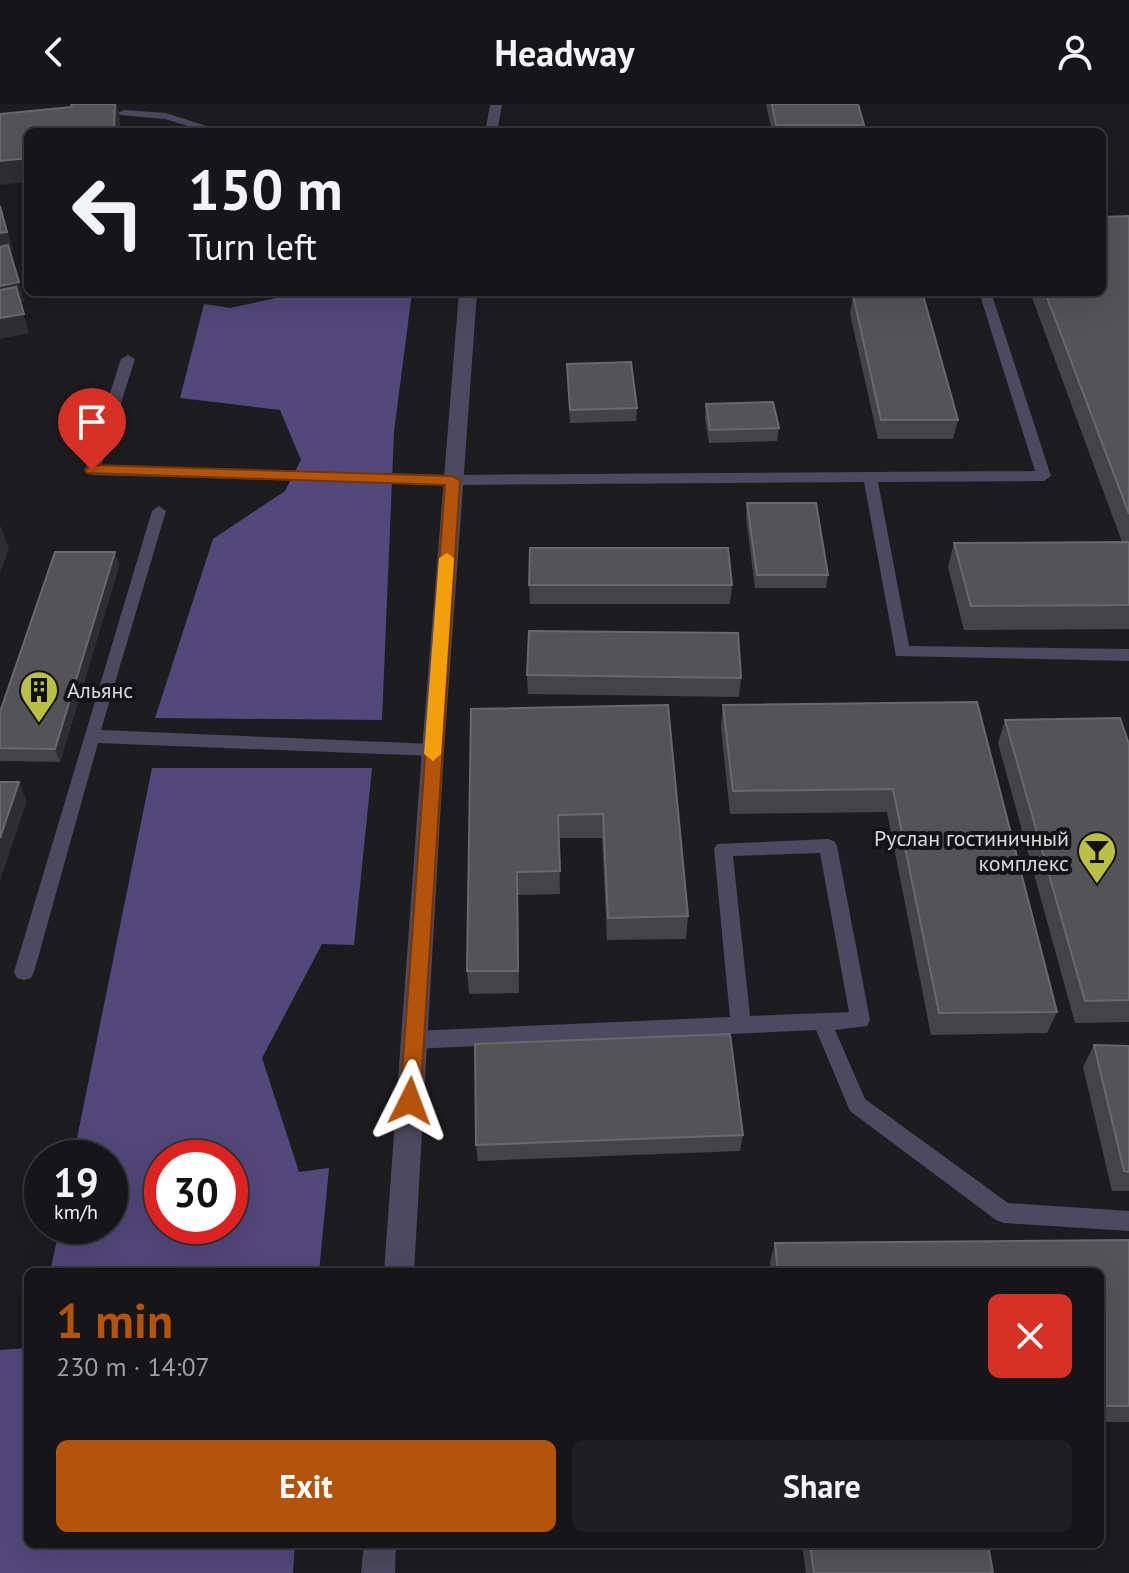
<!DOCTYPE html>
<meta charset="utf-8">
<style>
:root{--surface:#161618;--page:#1f1f21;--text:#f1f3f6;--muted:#9e9fa2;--line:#353537;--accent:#b45309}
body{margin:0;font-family:"PT Sans",sans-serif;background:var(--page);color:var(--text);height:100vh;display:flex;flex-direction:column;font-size:30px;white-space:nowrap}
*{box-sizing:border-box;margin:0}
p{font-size:26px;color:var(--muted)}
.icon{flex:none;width:44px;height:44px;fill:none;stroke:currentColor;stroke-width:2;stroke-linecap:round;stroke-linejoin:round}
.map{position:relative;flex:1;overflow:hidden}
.panel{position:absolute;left:24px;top:1164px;width:1080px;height:280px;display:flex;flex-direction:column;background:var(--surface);border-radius:12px;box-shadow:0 8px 32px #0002,0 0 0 2px var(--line)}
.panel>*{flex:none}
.hud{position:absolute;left:24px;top:24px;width:1082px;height:168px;border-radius:12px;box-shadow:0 8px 32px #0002,0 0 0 2px var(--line);background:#161618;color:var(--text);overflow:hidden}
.speed{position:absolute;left:24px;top:1036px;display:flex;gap:16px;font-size:40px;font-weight:700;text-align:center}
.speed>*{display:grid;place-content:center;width:104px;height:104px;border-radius:50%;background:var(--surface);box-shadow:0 8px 32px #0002,0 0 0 2px var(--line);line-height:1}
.speed small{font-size:20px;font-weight:400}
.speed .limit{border:12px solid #d22;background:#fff;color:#111}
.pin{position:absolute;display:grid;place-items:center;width:68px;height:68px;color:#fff;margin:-82px -34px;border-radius:50% 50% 50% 0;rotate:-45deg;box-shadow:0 0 8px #0007}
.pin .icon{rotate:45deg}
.me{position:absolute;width:88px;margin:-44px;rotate:3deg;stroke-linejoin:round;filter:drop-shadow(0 0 6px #0008)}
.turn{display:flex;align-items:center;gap:28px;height:168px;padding:0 32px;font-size:36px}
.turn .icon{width:104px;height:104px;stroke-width:2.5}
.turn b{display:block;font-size:56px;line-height:68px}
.round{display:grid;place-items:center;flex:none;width:84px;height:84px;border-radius:12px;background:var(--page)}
.head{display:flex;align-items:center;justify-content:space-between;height:136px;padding:0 32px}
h1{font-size:48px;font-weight:700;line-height:60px;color:var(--accent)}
.action{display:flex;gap:16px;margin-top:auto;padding:16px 32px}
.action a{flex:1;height:92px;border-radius:12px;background:var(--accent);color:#fff;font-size:32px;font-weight:700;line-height:92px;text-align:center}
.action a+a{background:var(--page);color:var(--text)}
header{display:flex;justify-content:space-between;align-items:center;height:104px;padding:0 32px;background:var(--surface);font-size:36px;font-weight:700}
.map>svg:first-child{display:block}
</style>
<header><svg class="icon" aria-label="back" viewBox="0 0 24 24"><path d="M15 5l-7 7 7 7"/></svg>Headway<svg class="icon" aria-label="person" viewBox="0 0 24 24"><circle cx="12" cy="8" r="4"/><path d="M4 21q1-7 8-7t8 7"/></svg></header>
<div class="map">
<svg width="1129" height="1469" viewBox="0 0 1129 1469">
<rect width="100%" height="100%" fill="#1d1d20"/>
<!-- forest -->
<g fill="#52487b" fill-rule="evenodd">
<path d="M304,188h108l-18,140 -12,288 -227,-2 58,-179 72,-48 16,-31 -21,-50 -100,-12 24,-94 26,4z"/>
<path d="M152,664h220l-18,177 -32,-1 -60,114 37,114 30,-4 -10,104h-269l10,-46h50v-68h-37zM162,1054h68v68h-68z"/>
<path d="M28,1244v196h267l-2,29h-293v-223z"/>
</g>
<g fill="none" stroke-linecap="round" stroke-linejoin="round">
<!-- lane -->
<g fill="#4c4960" fill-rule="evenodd">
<path d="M490,1h12l-5,27h-12z"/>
<path d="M124,6l42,3 59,19h-18l-42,-13 -45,-4 -2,-2z"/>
<path d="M979,188h12l60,184 -7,5 -166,1 31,164 220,3v12l-233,-5 -32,-174 -412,3 -360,-10 -7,-5 36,-111 7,-4 7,4 -34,107 351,9 583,-4z"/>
<path d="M159,402l7,5 -65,219 332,14 9,6 -9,6 -335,-13 -64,229 -3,6 -7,2 -7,-2 -3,-6 138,-461z"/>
<path d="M828,735l6,2 3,5 33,174 -3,6 -32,4 30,69 143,104 121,8v20l-125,-8 -8,-3 -146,-109 -34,-81 -403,19 -7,-3 -3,-6 3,-6 7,-3 317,-14 -16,-168 3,-5zM820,749l29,159 -99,4 -17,-160z"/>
</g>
<!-- street -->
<g fill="#4c4960" fill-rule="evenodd">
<path d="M459,188h18l-33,458 -30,522h-30l38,-522z"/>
<path d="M364,1440h32l-1,29h-34z"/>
</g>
</g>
<!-- wall -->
<g fill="#444447">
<path d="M766,0h92l6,21 -1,7h-91z"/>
<path d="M1129,112v413l-165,1 -16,-63 6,-24 168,-1 -92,-250h72z"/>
<path d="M100,188h56v2l-56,1z"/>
<path d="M853,191l105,125 -5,19h-75l-28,-125z"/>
<path d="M567,260l70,44 -1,13 -66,2z"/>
<path d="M706,300l73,24 -2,13 -68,2 -4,-25z"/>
<path d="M747,399l81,72 -2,13h-71l-9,-71z"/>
<path d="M115,448l4,14 -59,196 -60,-1v-49z"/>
<path d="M529,481h203l-2,19h-200z"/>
<path d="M527,571l214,3 -2,19 -211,-3z"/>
<path d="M977,598l80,310 -10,21 -116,2 -44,-223 -157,2 -9,-86 2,-23z"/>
<path d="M668,601l20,211 -2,23 -79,1 -5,-102h-43l1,56 -42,1 1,98 -50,1 -2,-23 4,-262z"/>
<path d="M1005,616l124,24v278l-54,1 -77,-280z"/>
<path d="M1094,941l35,1v145h-17l-29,-124z"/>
<path d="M743,1031l-3,16 -262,10 -2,-16z"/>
<path d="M1129,1136v182h-29v-150h-329l-1,-10 5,-19z"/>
<path d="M802,1440h186l5,29h-187z"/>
</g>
<!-- shaded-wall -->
<g fill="#2e2e31">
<path d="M115,0h2l3,14v14h-6z"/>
<path d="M28,54v24l-28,3v-24z"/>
<path d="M0,101l13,46h-3l14,50 -4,1 9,31 -29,6z"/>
<path d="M0,421l9,24 -9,24z"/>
<path d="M115,448l4,14 -59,196 -5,-13z"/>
<path d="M19,678l8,19 -27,80v-43z"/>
</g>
<!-- building -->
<g fill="#545457" stroke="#69696c" stroke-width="2">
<path d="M71,0h44l-1,28h-86v26l-28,3v-47l72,-7z"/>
<path d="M772,0h86l6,21h-88z"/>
<path d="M0,102l7,26 -7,1z"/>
<path d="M1129,112v298l-84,-222h57v-75z"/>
<path d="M8,141l11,37 -19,4v-39z"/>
<path d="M16,183l8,27 -24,4v-28z"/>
<path d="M853,191h70l35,125h-77z"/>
<path d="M631,258l6,46 -67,2 -3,-46z"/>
<path d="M773,298l6,26 -69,2 -4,-26z"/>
<path d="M747,399h69l12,72h-71z"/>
<path d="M1129,438v63l-158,1 -17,-63z"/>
<path d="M530,444h198l4,37h-203z"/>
<path d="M55,448h60l-60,197 -55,-1v-36z"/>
<path d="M529,527l209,2 3,45 -214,-3z"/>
<path d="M977,598l80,310 -118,1 -46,-224 -160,2 -10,-86z"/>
<path d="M668,601l20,211 -80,2 -5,-104 -45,1 2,56 -43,1 1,99h-51l4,-262z"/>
<path d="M1120,614l9,26v256l-44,1 -80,-281z"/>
<path d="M0,678h19l-19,56z"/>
<path d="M730,930l13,101 -267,10 -1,-101z"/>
<path d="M1094,941l35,1v126l-5,-1z"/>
<path d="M1129,1136v166h-29v-134h-322l-3,-29z"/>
<path d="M810,1440h178l5,29h-179z"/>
</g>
<!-- route -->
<path fill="#b45309" stroke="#753606" stroke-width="2" d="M92,361l360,11 8,4 -40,621 -3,6 -7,3 -7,-3 -3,-6 45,-616 -358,-12 -2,-3z"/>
<!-- slow -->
<path fill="#f59e0b" d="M447,449l7,5 -13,196 -8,7 -9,-7 15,-196z"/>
<!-- icons -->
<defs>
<symbol id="building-pin" viewBox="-11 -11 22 30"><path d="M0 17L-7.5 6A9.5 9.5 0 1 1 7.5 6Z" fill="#bbc044" stroke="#141417"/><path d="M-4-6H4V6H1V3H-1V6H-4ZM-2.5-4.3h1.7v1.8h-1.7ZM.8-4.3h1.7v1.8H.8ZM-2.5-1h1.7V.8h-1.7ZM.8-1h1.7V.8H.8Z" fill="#111"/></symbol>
<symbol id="bar-pin" viewBox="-11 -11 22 30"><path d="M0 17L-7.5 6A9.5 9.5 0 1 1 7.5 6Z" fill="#bbc044" stroke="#141417"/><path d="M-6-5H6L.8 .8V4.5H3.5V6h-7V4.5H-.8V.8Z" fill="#111"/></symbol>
</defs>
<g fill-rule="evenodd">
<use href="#building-pin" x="17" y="564" width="44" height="60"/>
<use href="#bar-pin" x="1075" y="725" width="44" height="60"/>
</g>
<g text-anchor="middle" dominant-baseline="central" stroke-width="8" stroke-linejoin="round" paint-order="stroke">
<!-- poi labels -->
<g font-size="22" fill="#dadadc" stroke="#141417" text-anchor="start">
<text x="67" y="586">Альянс</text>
<text x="1069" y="734" text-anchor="end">Руслан гостиничный<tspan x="1069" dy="25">комплекс</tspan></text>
</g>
</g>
</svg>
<div class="speed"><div>19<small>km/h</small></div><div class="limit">30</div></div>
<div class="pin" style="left:92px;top:366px;background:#d93025"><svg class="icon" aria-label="arrive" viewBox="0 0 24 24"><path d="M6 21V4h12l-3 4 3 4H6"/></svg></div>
<svg class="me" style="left:410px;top:997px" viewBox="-20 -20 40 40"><path d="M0-17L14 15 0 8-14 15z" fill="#b45309" stroke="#fff" stroke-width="4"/></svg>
<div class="hud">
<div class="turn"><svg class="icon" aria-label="left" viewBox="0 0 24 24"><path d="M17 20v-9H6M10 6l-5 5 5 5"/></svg><div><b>150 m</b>Turn left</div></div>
</div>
<section class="panel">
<div class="head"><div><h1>1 min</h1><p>230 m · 14:07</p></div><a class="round" style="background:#d93025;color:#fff"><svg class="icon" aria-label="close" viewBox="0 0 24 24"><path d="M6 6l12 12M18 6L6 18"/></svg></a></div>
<div class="action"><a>Exit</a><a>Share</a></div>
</section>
</div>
